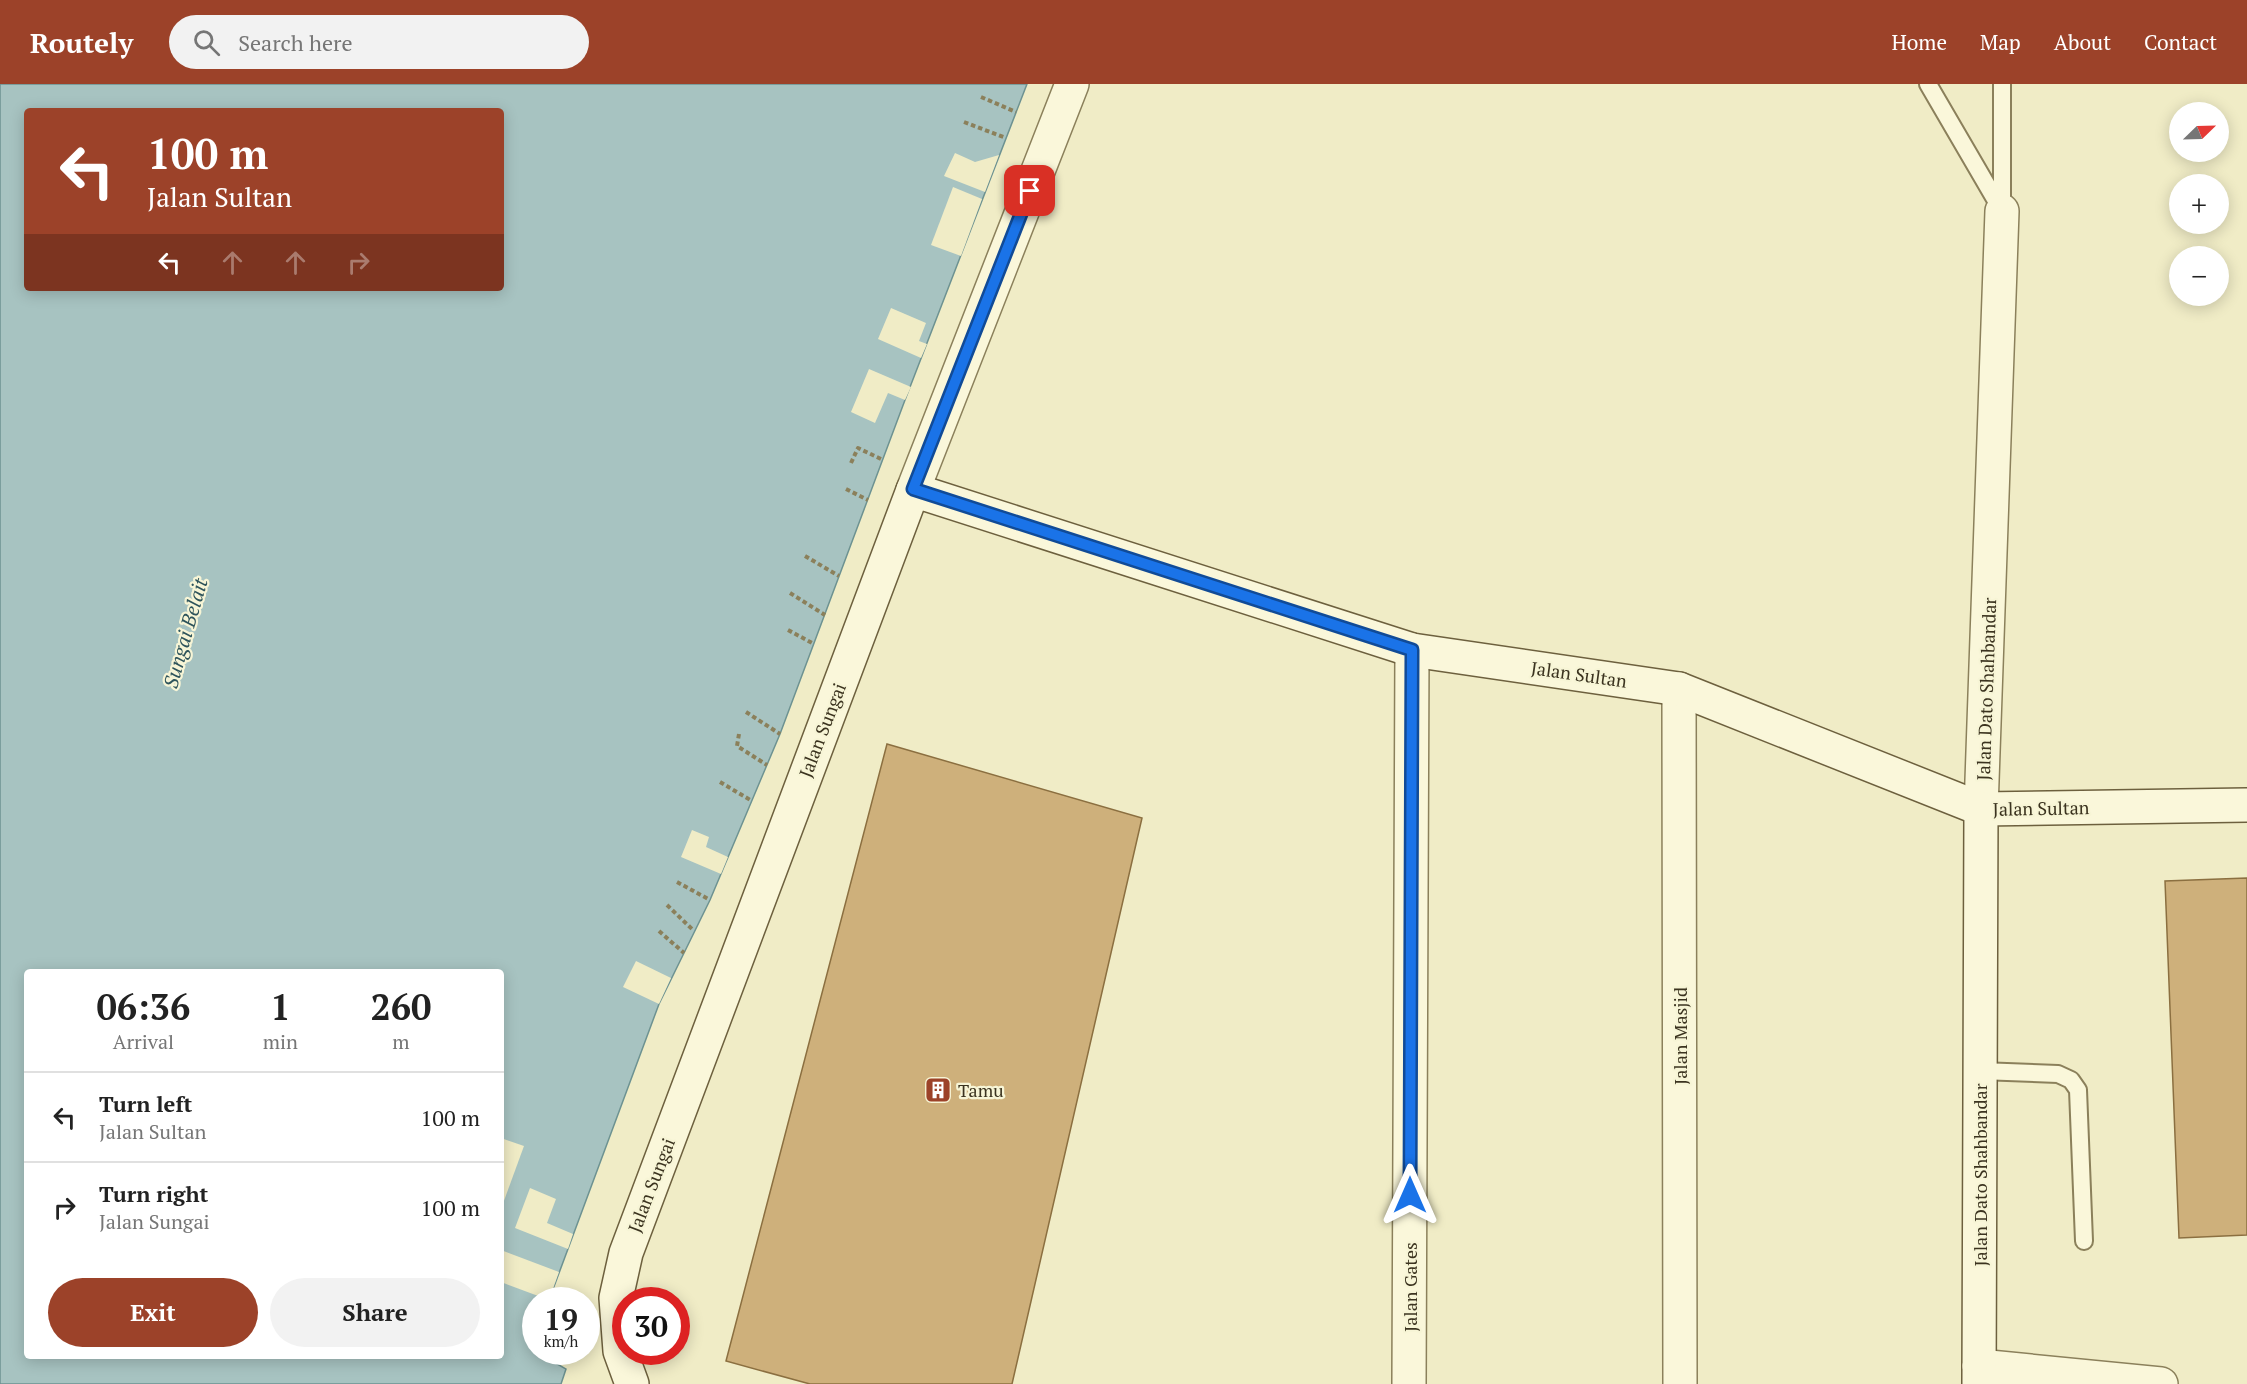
<!DOCTYPE html>
<meta charset="utf-8">
<style>
:root{--surface:#fff;--page:#f2f2f2;--text:#222;--muted:#767676;--line:#e0e0e0;--accent:#9c4229}
body{margin:0;font-family:"PT Serif",serif;background:var(--page);color:var(--text);height:100vh;display:flex;flex-direction:column;font-size:22px;white-space:nowrap}
*{box-sizing:border-box;margin:0}
p{font-size:20px;color:var(--muted)}
.icon{flex:none;width:33px;height:33px;fill:none;stroke:currentColor;stroke-width:2;stroke-linecap:round;stroke-linejoin:round}
.map{position:relative;flex:1;overflow:hidden}
.drawer{position:absolute;left:24px;top:885px;width:480px;height:390px;display:flex;flex-direction:column;background:var(--surface);border-radius:6px;box-shadow:0 3px 15px #0003}
.drawer>*{flex:none}
.banner{position:absolute;left:24px;top:24px;width:480px;height:183px;border-radius:6px;box-shadow:0 3px 15px #0003;background:#9c4229;color:#fff;overflow:hidden}
.needle{width:39px;rotate:67deg}
.tools{position:absolute;left:2169px;top:18px;display:grid;gap:12px}
.tools a{display:grid;place-items:center;width:60px;height:60px;border-radius:50%;background:var(--surface);box-shadow:0 3px 15px #0003;font-size:30px}
.speed{position:absolute;left:522px;top:1203px;display:flex;gap:12px;font-size:30px;font-weight:700;text-align:center}
.speed>*{display:grid;place-content:center;width:78px;height:78px;border-radius:50%;background:var(--surface);box-shadow:0 3px 15px #0003;line-height:1}
.speed small{font-size:15px;font-weight:400}
.speed .limit{border:9px solid #d22;background:#fff;color:#111}
.pin{position:absolute;display:grid;place-items:center;width:51px;height:51px;color:#fff;margin:-26px;border-radius:12px;box-shadow:0 3px 9px #0006}
.me{position:absolute;width:66px;margin:-33px;rotate:0deg;stroke-linejoin:round;filter:drop-shadow(0 0 4px #0008)}
.turn{display:flex;align-items:center;gap:21px;height:126px;padding:0 24px;font-size:27px}
.turn .icon{width:78px;height:78px;stroke-width:2.5}
.turn b{display:block;font-size:42px;line-height:51px}
.lanes{display:flex;align-items:center;height:57px;padding:0 24px;background:#0003;justify-content:center;gap:30px;direction:ltr}
.lanes .off{opacity:.35}
.eta{display:flex;justify-content:space-evenly;align-items:center;height:102px;text-align:center}
.eta b{font-size:36px;font-weight:700;line-height:42px}
.cta{display:flex;gap:12px;margin-top:auto;padding:12px 24px}
.cta a{flex:1;height:69px;border-radius:36px;background:var(--accent);color:#fff;font-size:24px;font-weight:700;line-height:69px;text-align:center}
.cta a+a{background:var(--page);color:var(--text)}
ul{padding:0;list-style:none}
li{display:flex;align-items:center;gap:18px;height:90px;padding:0 24px;border-top:2px solid var(--line)}
li div{flex:1}
li b{display:block;font-size:22px}
li em{font-style:normal}
header{display:flex;align-items:center;gap:36px;box-sizing:border-box;height:84px;padding:0 30px;background:var(--accent);color:#fff}
header strong{font-size:28px}
nav{display:flex;gap:33px;margin-inline-start:auto;font-size:21px}
.search{width:420px;height:54px;background:var(--page);display:flex;align-items:center;gap:15px;box-sizing:border-box;padding:0 21px;border-radius:33px;color:var(--muted);font-size:22px}
.map>svg:first-child{display:block}
</style>
<header>
<strong>Routely</strong>
<div class="search"><svg class="icon" aria-label="search" viewBox="0 0 24 24"><circle cx="10" cy="10" r="6"/><path d="M15 15l6 6"/></svg>Search here</div>
<nav><a>Home</a><a>Map</a><a>About</a><a>Contact</a></nav>
</header>
<div class="map">
<svg width="2247" height="1300" viewBox="0 0 2247 1300">
<rect width="100%" height="100%" fill="#f0ecc6"/>
<!-- water -->
<path fill="#a7c3c1" stroke="#6d9291" stroke-width="1.5" fill-rule="evenodd" d="M0,0h1027l-122,316 -125,334 -70,166 -51,104 -110,296h-13l-1,51 31,18 -5,15h-561zM27,27h474v177h-474zM27,888h474v384h-474z"/>
<!-- pier -->
<g fill="#f0ecc6">
<path d="M955,69l20,9 24,-7 -14,37 -41,-16z"/>
<path d="M953,103l29,12 -21,57 -30,-11z"/>
<path d="M891,224l35,15 -7,18 8,3 -6,14 -43,-19z"/>
<path d="M869,285l42,18 -6,13 -17,-7 -13,30 -24,-11z"/>
<path d="M692,746l17,7 -3,10 22,10 -7,17 -40,-17z"/>
<path d="M636,877l35,17 -12,26 -36,-17z"/>
<path d="M501,1054l23,8 -23,63z"/>
<path d="M530,1104l26,11 -9,24 26,11 -5,15 -53,-21z"/>
<path d="M501,1166l58,22 -10,28 -48,-18z"/>
</g>
<!-- building -->
<g fill="#ceb07b" stroke="#8b6f40" stroke-width="1.5">
<path d="M887,660l255,74 -130,566h-202l-84,-23z"/>
<path d="M2247,794v357l-68,3 -14,-357z"/>
</g>
<g fill="none" stroke-linecap="round" stroke-linejoin="round">
<defs>
<g id="lane">
<path d="M1928,0l74,127"/>
<path d="M2002,0v126"/>
<path d="M1980,987l78,3 13,6 7,10 6,151"/>
</g>
<g id="street">
<path d="M913,406l159,-406"/>
<path d="M1679,605l1,695"/>
<path d="M1981,725l21,-598"/>
<path d="M1979,1282l182,18"/>
<path d="M1409,1300l3,-734"/>
</g>
<g id="secondary">
<path d="M632,1300l-12,-33 -4,-53 10,-45 287,-763 499,160 267,39 302,120 266,-4"/>
<path d="M1979,1300l2,-575"/>
</g>
</defs>
<!-- lane casing -->
<use href="#lane" stroke="#8b805b" stroke-width="20"/>
<!-- street casing -->
<use href="#street" stroke="#8b805b" stroke-width="36"/>
<!-- secondary casing -->
<use href="#secondary" stroke="#6d603e" stroke-width="36"/>
<!-- path -->
<g stroke="#8b805b" stroke-width="4" stroke-dasharray="4.5 3" stroke-linecap="butt">
<path d="M981,13l35,15"/>
<path d="M964,38l42,16"/>
<path d="M851,379l7,-15 25,12"/>
<path d="M846,405l22,11"/>
<path d="M805,472l34,20"/>
<path d="M790,509l35,22"/>
<path d="M788,546l26,14"/>
<path d="M746,628l34,22"/>
<path d="M739,650l-2,12 30,19"/>
<path d="M720,698l32,19"/>
<path d="M677,798l33,18"/>
<path d="M667,821l27,26"/>
<path d="M659,847l25,22"/>
</g>
<!-- lane -->
<use href="#lane" stroke="#faf7da" stroke-width="16"/>
<!-- street -->
<use href="#street" stroke="#faf7da" stroke-width="33"/>
<!-- secondary -->
<use href="#secondary" stroke="#faf7da" stroke-width="33"/>
</g>
<g fill="none" stroke-linecap="round" stroke-linejoin="round">
<defs>
<path id="route" d="M1030,107l-117,298 499,161 -2,545"/>
</defs>
<!-- route casing -->
<use href="#route" stroke="#114b97" stroke-width="15"/>
<!-- route -->
<use href="#route" stroke="#1a73e8" stroke-width="10"/>
</g>
<!-- icons -->
<defs>
<symbol id="building-square" viewBox="-11 -11 22 22"><rect x="-9" y="-9" width="18" height="18" rx="4" fill="#9c4229" stroke="#f7f5d6"/><path d="M-4-6H4V6H1V3H-1V6H-4ZM-2.5-4.3h1.7v1.8h-1.7ZM.8-4.3h1.7v1.8H.8ZM-2.5-1h1.7V.8h-1.7ZM.8-1h1.7V.8H.8Z" fill="#fff"/></symbol>
</defs>
<g fill-rule="evenodd">
<use href="#building-square" x="923" y="991" width="30" height="30"/>
</g>
<g text-anchor="middle" dominant-baseline="central" stroke-width="4.5" stroke-linejoin="round" paint-order="stroke">
<!-- street labels -->
<g font-size="18" fill="#3b331f" stroke="#f7f5d6">
<text transform="translate(1579 590) rotate(8)">Jalan Sultan</text>
<text transform="translate(1986 605) rotate(-88)">Jalan Dato Shahbandar</text>
<text transform="translate(822 646) rotate(-69)">Jalan Sungai</text>
<text transform="translate(2041 724) rotate(-1)">Jalan Sultan</text>
<text transform="translate(1680 952) rotate(-90)">Jalan Masjid</text>
<text transform="translate(1980 1091) rotate(-90)">Jalan Dato Shahbandar</text>
<text transform="translate(651 1101) rotate(-69)">Jalan Sungai</text>
<text transform="translate(1410 1203) rotate(-90)">Jalan Gates</text>
</g>
<!-- poi labels -->
<g font-size="18" fill="#3b331f" stroke="#f7f5d6" text-anchor="start">
<text x="958" y="1006">Tamu</text>
</g>
<!-- water labels -->
<g font-size="20" font-style="italic" fill="#2e545b" stroke="#f7f5d6">
<text transform="translate(185 549) rotate(-74)">Sungai Belait</text>
</g>
</g>
</svg>
<div class="tools">
<a><svg class="needle" viewBox="-14 -14 28 28"><path d="M0-13l5 13h-10z" fill="#e53935"/><path d="M0 13l5-13h-10z" fill="#767676"/></svg></a>
<a>+</a>
<a>−</a>
</div>
<div class="speed"><div>19<small>km/h</small></div><div class="limit">30</div></div>
<div class="pin" style="left:1030px;top:107px;background:#d93025"><svg class="icon" aria-label="arrive" viewBox="0 0 24 24"><path d="M6 21V4h12l-3 4 3 4H6"/></svg></div>
<svg class="me" style="left:1410px;top:1111px" viewBox="-20 -20 40 40"><path d="M0-17L14 15 0 8-14 15z" fill="#1a73e8" stroke="#fff" stroke-width="4"/></svg>
<div class="banner">
<div class="turn"><svg class="icon" aria-label="left" viewBox="0 0 24 24"><path d="M17 20v-9H6M10 6l-5 5 5 5"/></svg><div><b>100 m</b>Jalan Sultan</div></div>
<div class="lanes"><svg class="icon" aria-label="left" viewBox="0 0 24 24"><path d="M17 20v-9H6M10 6l-5 5 5 5"/></svg><svg class="icon off" aria-label="ahead" viewBox="0 0 24 24"><path d="M12 20V5M6 11l6-6 6 6"/></svg><svg class="icon off" aria-label="ahead" viewBox="0 0 24 24"><path d="M12 20V5M6 11l6-6 6 6"/></svg><svg class="icon off" aria-label="right" viewBox="0 0 24 24"><path d="M7 20v-9h11M14 6l5 5-5 5"/></svg></div>
</div>
<section class="drawer">
<div class="eta">
<div><b>06:36</b><p>Arrival</p></div>
<div><b>1</b><p>min</p></div>
<div><b>260</b><p>m</p></div>
</div>
<ul>
<li><svg class="icon" aria-label="left" viewBox="0 0 24 24"><path d="M17 20v-9H6M10 6l-5 5 5 5"/></svg><div><b>Turn left</b><p>Jalan Sultan</p></div><em>100 m</em></li>
<li><svg class="icon" aria-label="right" viewBox="0 0 24 24"><path d="M7 20v-9h11M14 6l5 5-5 5"/></svg><div><b>Turn right</b><p>Jalan Sungai</p></div><em>100 m</em></li>
</ul>
<div class="cta"><a>Exit</a><a>Share</a></div>
</section>
</div>
